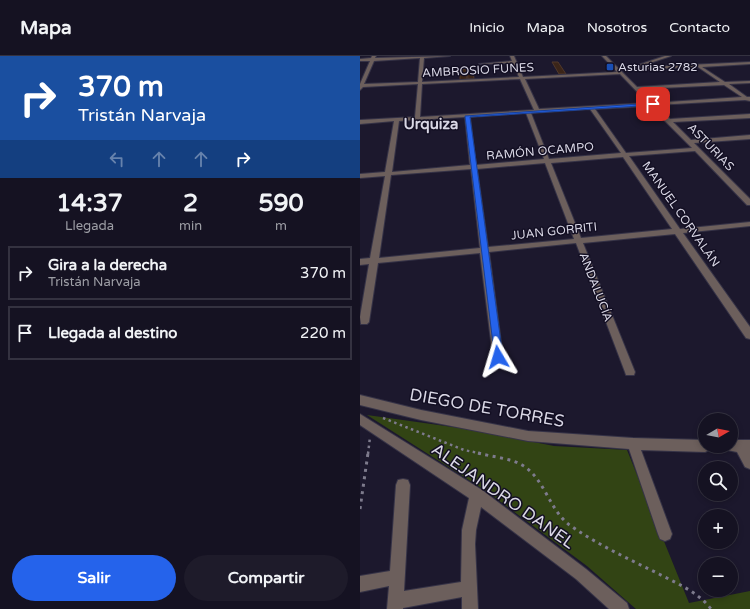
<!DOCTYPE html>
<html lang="es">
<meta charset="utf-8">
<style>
:root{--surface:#151222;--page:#1e1b2a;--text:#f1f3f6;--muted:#9d9ea5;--line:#343240;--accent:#2563eb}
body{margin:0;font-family:"Varela Round",sans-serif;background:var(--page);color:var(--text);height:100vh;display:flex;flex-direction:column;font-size:15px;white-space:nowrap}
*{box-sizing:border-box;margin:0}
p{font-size:13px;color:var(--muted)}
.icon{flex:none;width:22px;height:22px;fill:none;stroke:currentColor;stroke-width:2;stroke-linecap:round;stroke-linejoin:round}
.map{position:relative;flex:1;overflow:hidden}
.drawer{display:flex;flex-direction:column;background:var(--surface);width:360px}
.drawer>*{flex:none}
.banner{background:#1a4fa0;color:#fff;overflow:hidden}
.needle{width:26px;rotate:80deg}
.fabs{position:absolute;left:338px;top:357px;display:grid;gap:8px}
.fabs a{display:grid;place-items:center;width:40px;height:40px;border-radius:50%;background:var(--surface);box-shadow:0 2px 6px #0003,0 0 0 1px var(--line);font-size:20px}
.pin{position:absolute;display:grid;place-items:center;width:34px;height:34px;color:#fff;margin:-17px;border-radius:8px;box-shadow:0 2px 6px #0006}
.me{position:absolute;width:44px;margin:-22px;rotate:353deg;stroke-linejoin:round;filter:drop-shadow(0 0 3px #0008)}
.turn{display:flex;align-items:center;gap:14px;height:84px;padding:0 12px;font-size:18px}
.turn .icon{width:52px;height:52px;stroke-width:2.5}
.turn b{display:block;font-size:28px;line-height:34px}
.lanes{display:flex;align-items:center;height:38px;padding:0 12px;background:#0003;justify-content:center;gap:20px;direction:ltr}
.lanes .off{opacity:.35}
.eta{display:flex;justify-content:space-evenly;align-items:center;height:68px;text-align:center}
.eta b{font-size:24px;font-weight:700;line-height:28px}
.button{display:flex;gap:8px;margin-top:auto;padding:8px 12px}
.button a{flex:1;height:46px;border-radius:24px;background:var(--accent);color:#fff;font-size:16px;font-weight:700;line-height:46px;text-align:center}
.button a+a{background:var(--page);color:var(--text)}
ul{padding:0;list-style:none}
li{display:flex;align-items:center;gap:12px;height:54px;margin:0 8px 6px;padding:0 4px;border:2px solid var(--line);border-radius:0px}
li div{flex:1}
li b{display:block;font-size:15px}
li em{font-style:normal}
header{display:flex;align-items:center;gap:24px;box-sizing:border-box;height:56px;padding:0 20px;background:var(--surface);border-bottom:1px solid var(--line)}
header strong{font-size:19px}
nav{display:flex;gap:22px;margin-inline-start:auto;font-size:14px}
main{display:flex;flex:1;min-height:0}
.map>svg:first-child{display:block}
</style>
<header>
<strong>Mapa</strong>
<nav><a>Inicio</a><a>Mapa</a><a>Nosotros</a><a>Contacto</a></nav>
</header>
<main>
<section class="drawer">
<div class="banner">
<div class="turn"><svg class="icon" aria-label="right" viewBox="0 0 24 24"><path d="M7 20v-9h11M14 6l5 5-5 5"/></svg><div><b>370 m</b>Tristán Narvaja</div></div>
<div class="lanes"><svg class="icon off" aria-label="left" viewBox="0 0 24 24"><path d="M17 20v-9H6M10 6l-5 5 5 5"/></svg><svg class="icon off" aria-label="ahead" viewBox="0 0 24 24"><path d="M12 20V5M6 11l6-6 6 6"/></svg><svg class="icon off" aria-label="ahead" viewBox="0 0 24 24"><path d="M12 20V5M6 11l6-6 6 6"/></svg><svg class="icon" aria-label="right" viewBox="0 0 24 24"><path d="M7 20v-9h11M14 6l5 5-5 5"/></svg></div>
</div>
<div class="eta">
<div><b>14:37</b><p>Llegada</p></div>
<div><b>2</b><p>min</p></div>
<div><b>590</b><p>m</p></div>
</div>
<ul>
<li><svg class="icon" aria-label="right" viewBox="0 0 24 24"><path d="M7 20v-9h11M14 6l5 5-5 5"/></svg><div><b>Gira a la derecha</b><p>Tristán Narvaja</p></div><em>370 m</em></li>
<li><svg class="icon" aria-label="arrive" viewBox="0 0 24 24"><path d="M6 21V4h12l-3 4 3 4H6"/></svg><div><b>Llegada al destino</b></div><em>220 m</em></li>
</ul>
<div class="button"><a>Salir</a><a>Compartir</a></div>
</section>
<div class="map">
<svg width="390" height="553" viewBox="0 0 390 553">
<rect width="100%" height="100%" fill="#1c182d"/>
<!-- green -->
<path fill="#324414" d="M7,359l100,14 87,17 73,4 62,153 61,-12v18h-114l-49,-43 -101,-75z"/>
<!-- building -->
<g fill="#3b2518" stroke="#50382b">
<path d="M192,6h6l8,12h-7z"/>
<path d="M106,13l1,10 -7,1v-10z"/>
<path d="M107,13h6l1,10h-6z"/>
</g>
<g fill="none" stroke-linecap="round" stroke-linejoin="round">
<defs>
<g id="minor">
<path d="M12,0h4l-1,2 75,-2 -26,2 -2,24 97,-5 -6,-14 -34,1 33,-3 -2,-5h4l9,21 94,-5 -15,-16h4l31,31 83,-5 -22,-15 -71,3 -1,-2 124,-6v2l-48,3 23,15 25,-1v2l-21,1 18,13h3v4l-5,-1 -89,5 14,14 80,-5v4l-77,4 18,18 59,-5v4l-56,4 56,56v6h-3l-52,-54 -66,5 51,73 70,-7v4l-67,7 67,94v12l-4,-1 -71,-104 -92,9 52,129 -1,3h-8l-1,-3 -49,-129 -87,9 14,105 -1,3h-8l-1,-3 -13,-104 -102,10 -9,59 -2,2h-6l-1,-7 9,-53 -9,1v-6l10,-1 15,-82 -25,2v-4l25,-2 9,-51 -34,3v-4l55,-3 3,-33 -55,3 -3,3v-6l10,-23h-10v-2l11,-1zM60,2l-2,24 -54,2 10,-23zM260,18l28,29 -109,6 -14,-30zM160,23l14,31 -114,7 2,-33zM364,29l18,12 -89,6 -13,-14zM290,50l42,42 -66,5 -31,-44zM230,53l31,44 -72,6 -18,-46zM166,57l18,46 -68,6 -6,-48zM105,61l5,48 -78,7 7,-51zM263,101l49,72 -91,9 -30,-75zM185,107l29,76 -86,8 -11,-78zM111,113l9,79 -101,10 12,-83z"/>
<path d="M305,0h6l-30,10 -3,-1z"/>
<path d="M0,339l61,15 107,21 105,7 72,2v6h6l-2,4 -4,2 -64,-2 31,84 -2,5 -5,2 -5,-2 -2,-5 -29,-85 -101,-8 -107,-21 -61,-15z"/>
<path d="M0,358l122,76 104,79 41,34 2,6h-20l-33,-30 -95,-72 -5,23 -1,14 3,65h-16v-12l-59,11v1h-16l2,-23 -29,6v-16l30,-5 6,-86 2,-5 5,-1 5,1 2,5 -6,106 57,-9 1,-52 7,-32 -109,-73z"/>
<path d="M371,384h19v29l-5,-2 -8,-15 -10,-2 -2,-4h6z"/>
</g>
</defs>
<!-- minor casing -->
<use href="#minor" stroke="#363347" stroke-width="2"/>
<!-- path-far1 -->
<g stroke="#7e7b8d" stroke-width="2.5" stroke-dasharray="2.5 3.5" stroke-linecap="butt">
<path d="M23,362l81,32 19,4"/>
<path d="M8,398l2,-17"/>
</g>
<!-- path -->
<g stroke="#7e7b8d" stroke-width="3" stroke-dasharray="3 4.5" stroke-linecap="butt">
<path d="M118,397c14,4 32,5 44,12 23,13 27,46 49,61 27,19 58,33 88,48 19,10 39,18 52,35"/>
<path d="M0,453l8,-56"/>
</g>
<!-- minor -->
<use href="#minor" fill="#6c5f5c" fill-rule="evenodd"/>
</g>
<!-- route -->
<path fill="#2563eb" stroke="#184099" d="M293,47l2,2 -185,12 33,240 -1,3h-7l-30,-244z"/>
<!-- markers -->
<rect fill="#1a4fb4" stroke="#130f23" stroke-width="1.5" x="246" y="7" width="8" height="8" rx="2"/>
<g text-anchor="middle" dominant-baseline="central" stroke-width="3" stroke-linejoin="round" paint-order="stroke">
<!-- far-poi labels -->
<g font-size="12" fill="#d9d7e5" stroke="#130f23" text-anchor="start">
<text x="258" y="11">Asturias 2782</text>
</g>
<!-- far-street labels -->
<g font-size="12" fill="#d9d7e5" stroke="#130f23">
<text transform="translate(118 14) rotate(-3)">AMBROSIO FUNES</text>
<text transform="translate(351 91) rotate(46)">ASTURIAS</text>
<text transform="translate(180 95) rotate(-5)">RAMÓN OCAMPO</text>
<text transform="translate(321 158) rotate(55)">MANUEL CORVALÁN</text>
<text transform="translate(194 175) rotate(-6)">JUAN GORRITI</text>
<text transform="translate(236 231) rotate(69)">ANDALUCÍA</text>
</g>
<!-- far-district labels -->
<g font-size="15" font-weight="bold" fill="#d9d7e5" stroke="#130f23">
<text x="71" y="68">Urquiza</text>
</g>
<!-- near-street labels -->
<g font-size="17" fill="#d9d7e5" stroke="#130f23">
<text transform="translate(127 352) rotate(10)">DIEGO DE TORRES</text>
<text transform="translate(143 440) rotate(35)">ALEJANDRO DANEL</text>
</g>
</g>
</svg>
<div class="fabs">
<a><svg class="needle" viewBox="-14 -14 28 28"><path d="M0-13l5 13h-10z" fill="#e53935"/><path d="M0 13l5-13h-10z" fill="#9d9ea5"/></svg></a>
<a><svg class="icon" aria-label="search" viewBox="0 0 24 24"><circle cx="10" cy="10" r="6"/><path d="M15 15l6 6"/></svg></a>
<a>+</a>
<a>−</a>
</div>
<div class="pin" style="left:293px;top:48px;background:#d93025"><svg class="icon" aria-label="arrive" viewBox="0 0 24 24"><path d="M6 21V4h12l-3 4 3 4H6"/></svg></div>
<svg class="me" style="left:138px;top:301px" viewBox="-20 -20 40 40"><path d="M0-17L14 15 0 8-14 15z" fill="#2563eb" stroke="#fff" stroke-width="4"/></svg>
</div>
</main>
